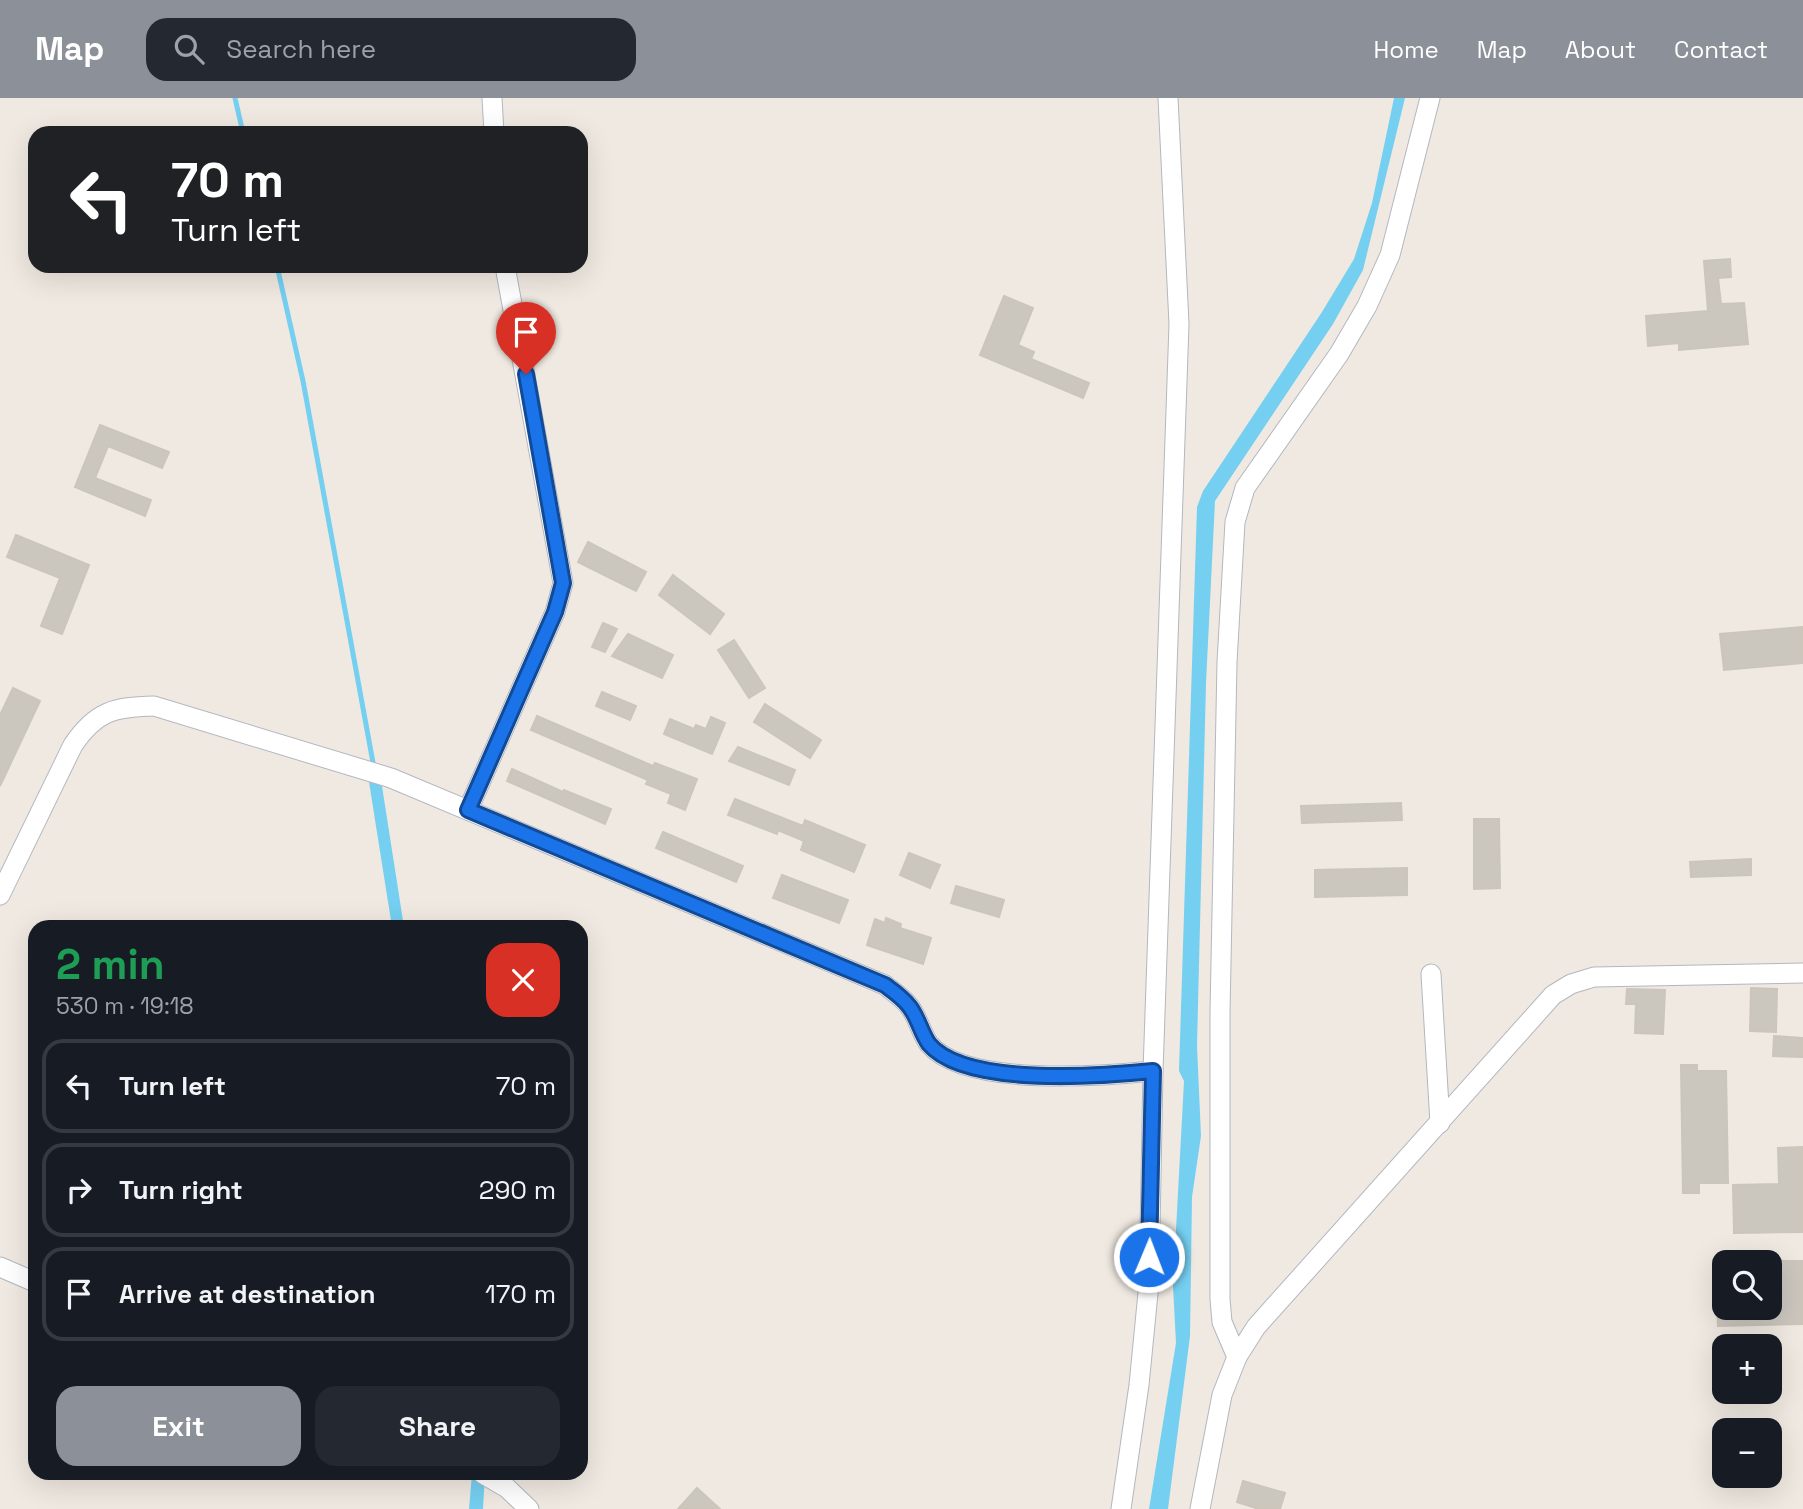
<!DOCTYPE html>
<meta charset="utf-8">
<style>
:root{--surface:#171b24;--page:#242831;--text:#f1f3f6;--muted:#9ea1a6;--line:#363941;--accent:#8c9099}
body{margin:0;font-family:"Space Grotesk",sans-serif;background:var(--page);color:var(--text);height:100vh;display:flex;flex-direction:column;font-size:26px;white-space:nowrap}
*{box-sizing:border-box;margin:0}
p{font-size:23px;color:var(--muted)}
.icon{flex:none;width:38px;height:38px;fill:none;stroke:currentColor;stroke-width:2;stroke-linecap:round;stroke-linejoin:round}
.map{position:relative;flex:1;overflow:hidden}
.drawer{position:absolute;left:28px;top:822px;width:560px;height:560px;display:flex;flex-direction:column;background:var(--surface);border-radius:21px;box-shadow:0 7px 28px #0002}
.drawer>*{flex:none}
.hud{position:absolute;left:28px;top:28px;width:560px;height:147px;border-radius:21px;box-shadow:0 7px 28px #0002;background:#202124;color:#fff;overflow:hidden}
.fabs{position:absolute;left:1712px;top:1152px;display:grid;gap:14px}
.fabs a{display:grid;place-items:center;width:70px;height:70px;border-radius:14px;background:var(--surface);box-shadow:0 7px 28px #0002;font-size:35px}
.pin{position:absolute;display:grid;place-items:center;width:60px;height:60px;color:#fff;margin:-72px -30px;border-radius:50% 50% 50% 0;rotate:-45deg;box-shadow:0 0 7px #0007}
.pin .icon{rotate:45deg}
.me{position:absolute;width:77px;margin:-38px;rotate:1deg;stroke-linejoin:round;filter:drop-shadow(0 0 5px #0008)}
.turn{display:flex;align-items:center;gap:24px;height:147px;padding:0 28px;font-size:32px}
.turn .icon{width:91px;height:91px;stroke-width:2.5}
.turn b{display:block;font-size:49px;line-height:60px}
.round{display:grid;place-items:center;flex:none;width:74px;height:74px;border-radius:21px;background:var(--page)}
.overview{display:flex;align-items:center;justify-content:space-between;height:119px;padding:0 28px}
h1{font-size:42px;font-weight:700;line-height:52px;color:#1e9e55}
.primary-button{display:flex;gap:14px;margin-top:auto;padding:14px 28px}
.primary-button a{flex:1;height:80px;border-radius:21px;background:var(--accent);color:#fff;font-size:28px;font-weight:700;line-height:80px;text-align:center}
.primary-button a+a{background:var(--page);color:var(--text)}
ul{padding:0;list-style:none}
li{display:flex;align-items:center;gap:21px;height:94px;margin:0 14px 10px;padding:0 14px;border:4px solid var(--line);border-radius:21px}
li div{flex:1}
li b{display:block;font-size:26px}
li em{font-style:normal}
header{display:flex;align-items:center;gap:42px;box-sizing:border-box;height:98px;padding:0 35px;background:var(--accent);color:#fff}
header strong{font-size:33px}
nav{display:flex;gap:38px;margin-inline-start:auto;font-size:24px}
.search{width:490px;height:63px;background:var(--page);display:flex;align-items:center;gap:18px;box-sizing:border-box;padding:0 24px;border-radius:21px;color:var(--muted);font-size:26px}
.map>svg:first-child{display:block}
</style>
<header>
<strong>Map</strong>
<div class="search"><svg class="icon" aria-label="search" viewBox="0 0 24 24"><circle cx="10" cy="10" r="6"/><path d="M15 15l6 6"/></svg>Search here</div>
<nav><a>Home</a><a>Map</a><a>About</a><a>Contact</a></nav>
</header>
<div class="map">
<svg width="1803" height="1411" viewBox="0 0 1803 1411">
<rect width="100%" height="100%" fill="#efe9e1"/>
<!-- water -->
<g fill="#75cff0">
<path d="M1394,0h11l-42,172 -30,54 -118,177 -9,182 -9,363 4,90 -9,61 -2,139 -22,173h-19l27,-166 -3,-57 11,-205 -5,-10 18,-564 6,-16 119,-179 32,-53 18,-56z"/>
<path d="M372,676l9,6 23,147h-12l-23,-145z"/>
<path d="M472,1376h13l-2,35h-14z"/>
</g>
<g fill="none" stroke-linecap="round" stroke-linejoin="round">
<!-- stream -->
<g stroke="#75cff0" stroke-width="5">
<path d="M235,0l8,35"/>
<path d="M277,168l26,115 71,387"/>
</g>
</g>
<!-- building -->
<g fill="#cbc7bf" stroke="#cbc5ba" stroke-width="2">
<path d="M1730,161l1,18 -13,1 3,26 23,-1 4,41 -69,6v-7l-31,3 -2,-30 62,-5 -4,-50z"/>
<path d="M1004,198l29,12 -15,37 16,7 -3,7 58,24 -6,15 -103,-43z"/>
<path d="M100,327l69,27 -7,16 -54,-22 -13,32 56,22 -6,16 -70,-29z"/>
<path d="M16,437l73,30 -27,69 -21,-8 19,-48 -53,-21z"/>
<path d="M588,444l58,30 -10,19 -58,-29z"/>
<path d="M673,477l51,39 -14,20 -51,-39z"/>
<path d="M603,525l14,6 -12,23 -13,-5z"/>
<path d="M1803,529v36l-79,7 -4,-36z"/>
<path d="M628,536l45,21 -11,23 -50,-22z"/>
<path d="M734,542l31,48 -16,10 -31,-48z"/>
<path d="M13,590l27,13 -40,85v-71z"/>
<path d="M602,594l34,14 -6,14 -34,-14z"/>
<path d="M765,606l56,36 -11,18 -56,-36z"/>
<path d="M537,618l116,50 2,-3 42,16 -12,31 -17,-7 3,-9 -25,-10 2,-4 -117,-50z"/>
<path d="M711,619l14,6 -13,31 -48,-20 6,-15 24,10 2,-4 10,4z"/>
<path d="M738,649l57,23 -6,15 -60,-24z"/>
<path d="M512,671l51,23 1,-2 47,19 -6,15 -98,-43z"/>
<path d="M735,701l68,27 2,-6 60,25 -11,27 -53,-22 3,-9 -26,-11 -1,4 -49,-19z"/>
<path d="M1401,705l1,17 -100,3 -1,-17z"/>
<path d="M1474,721h25l1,69 -26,1z"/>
<path d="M663,734l80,34 -7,16 -80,-34z"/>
<path d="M909,755l31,12 -10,23 -30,-13z"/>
<path d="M1751,761v16l-60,2 -1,-15z"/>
<path d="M1407,770v27l-92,2v-27z"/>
<path d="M782,777l66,25 -9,23 -66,-25z"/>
<path d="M956,788l48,14 -5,17 -48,-14z"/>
<path d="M886,820l15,6 -1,4 31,10 -8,26 -56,-19 8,-26 10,4z"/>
<path d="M1751,890l26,1 -1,43 -26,-1z"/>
<path d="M1627,891l38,1 -2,44 -28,-1 1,-29h-10z"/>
<path d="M1774,938l29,2v19l-30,-1z"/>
<path d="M1681,967h16v6h29l2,112h-29v10h-16z"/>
<path d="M1803,1049v85l-69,1 -1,-48 46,-1 -1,-36z"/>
<path d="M1803,1163v63l-85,2 -1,-19h52v-46z"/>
<path d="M1243,1383l42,12 -5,16h-21l-22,-7z"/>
<path d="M697,1390l23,21h-42z"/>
</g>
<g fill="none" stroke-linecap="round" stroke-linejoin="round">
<defs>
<g id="minor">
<path d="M492,0l2,35"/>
<path d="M468,712l87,-198 8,-29 -58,-317"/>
<path d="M0,797l73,-150c23,-34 41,-38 81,-39l237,72 494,207c7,6 18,13 24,21 9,11 12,27 20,38 36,43 173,32 224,27"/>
<path d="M1431,876l9,149"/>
<path d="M0,1169l35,15"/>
<path d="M1237,1259l-15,-35 -2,-23v-286l7,-351 8,-140 10,-34 94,-134 28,-48 23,-51 40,-157"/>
<path d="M483,1376l24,14 22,21"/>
<path d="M1121,1411l18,-124 10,-102 4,-212 26,-747 -11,-226"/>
<path d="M1200,1411l22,-114 15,-38 19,-30 297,-332 18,-11 23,-7 209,-4"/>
</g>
</defs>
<!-- minor casing -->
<use href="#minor" stroke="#b4b7c1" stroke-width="21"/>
<!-- minor -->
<use href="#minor" stroke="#fff" stroke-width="19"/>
</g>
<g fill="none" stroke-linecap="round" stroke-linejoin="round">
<defs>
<path id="route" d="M526,276l37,209 -8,29 -87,198 417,175c8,6 18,13 24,21 9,11 12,27 20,38 36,43 173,32 224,27l-4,186"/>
</defs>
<!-- route casing -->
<use href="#route" stroke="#114b97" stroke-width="18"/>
<!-- route -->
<use href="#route" stroke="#1a73e8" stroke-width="12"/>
</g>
</svg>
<div class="fabs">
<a><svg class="icon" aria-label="search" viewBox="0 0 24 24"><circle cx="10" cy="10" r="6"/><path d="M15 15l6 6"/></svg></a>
<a>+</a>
<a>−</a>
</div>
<div class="pin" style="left:526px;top:276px;background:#d93025"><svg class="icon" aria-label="arrive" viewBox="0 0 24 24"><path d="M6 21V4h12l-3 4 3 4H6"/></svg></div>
<svg class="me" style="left:1149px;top:1159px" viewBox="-20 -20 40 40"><circle r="17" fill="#1a73e8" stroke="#fff" stroke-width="3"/><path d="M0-11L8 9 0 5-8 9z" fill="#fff"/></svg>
<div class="hud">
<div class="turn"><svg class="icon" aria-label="left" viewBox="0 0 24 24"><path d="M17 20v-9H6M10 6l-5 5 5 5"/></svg><div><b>70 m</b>Turn left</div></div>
</div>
<section class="drawer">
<div class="overview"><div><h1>2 min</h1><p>530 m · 19:18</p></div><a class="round" style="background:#d93025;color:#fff"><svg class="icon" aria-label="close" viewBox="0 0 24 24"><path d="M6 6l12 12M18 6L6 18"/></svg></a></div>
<ul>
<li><svg class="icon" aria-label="left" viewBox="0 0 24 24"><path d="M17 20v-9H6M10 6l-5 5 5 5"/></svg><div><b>Turn left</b></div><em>70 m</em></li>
<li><svg class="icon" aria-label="right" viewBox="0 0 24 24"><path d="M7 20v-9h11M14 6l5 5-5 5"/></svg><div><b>Turn right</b></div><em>290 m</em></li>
<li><svg class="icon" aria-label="arrive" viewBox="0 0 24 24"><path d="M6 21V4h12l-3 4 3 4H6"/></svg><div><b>Arrive at destination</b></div><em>170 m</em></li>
</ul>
<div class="primary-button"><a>Exit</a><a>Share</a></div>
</section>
</div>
